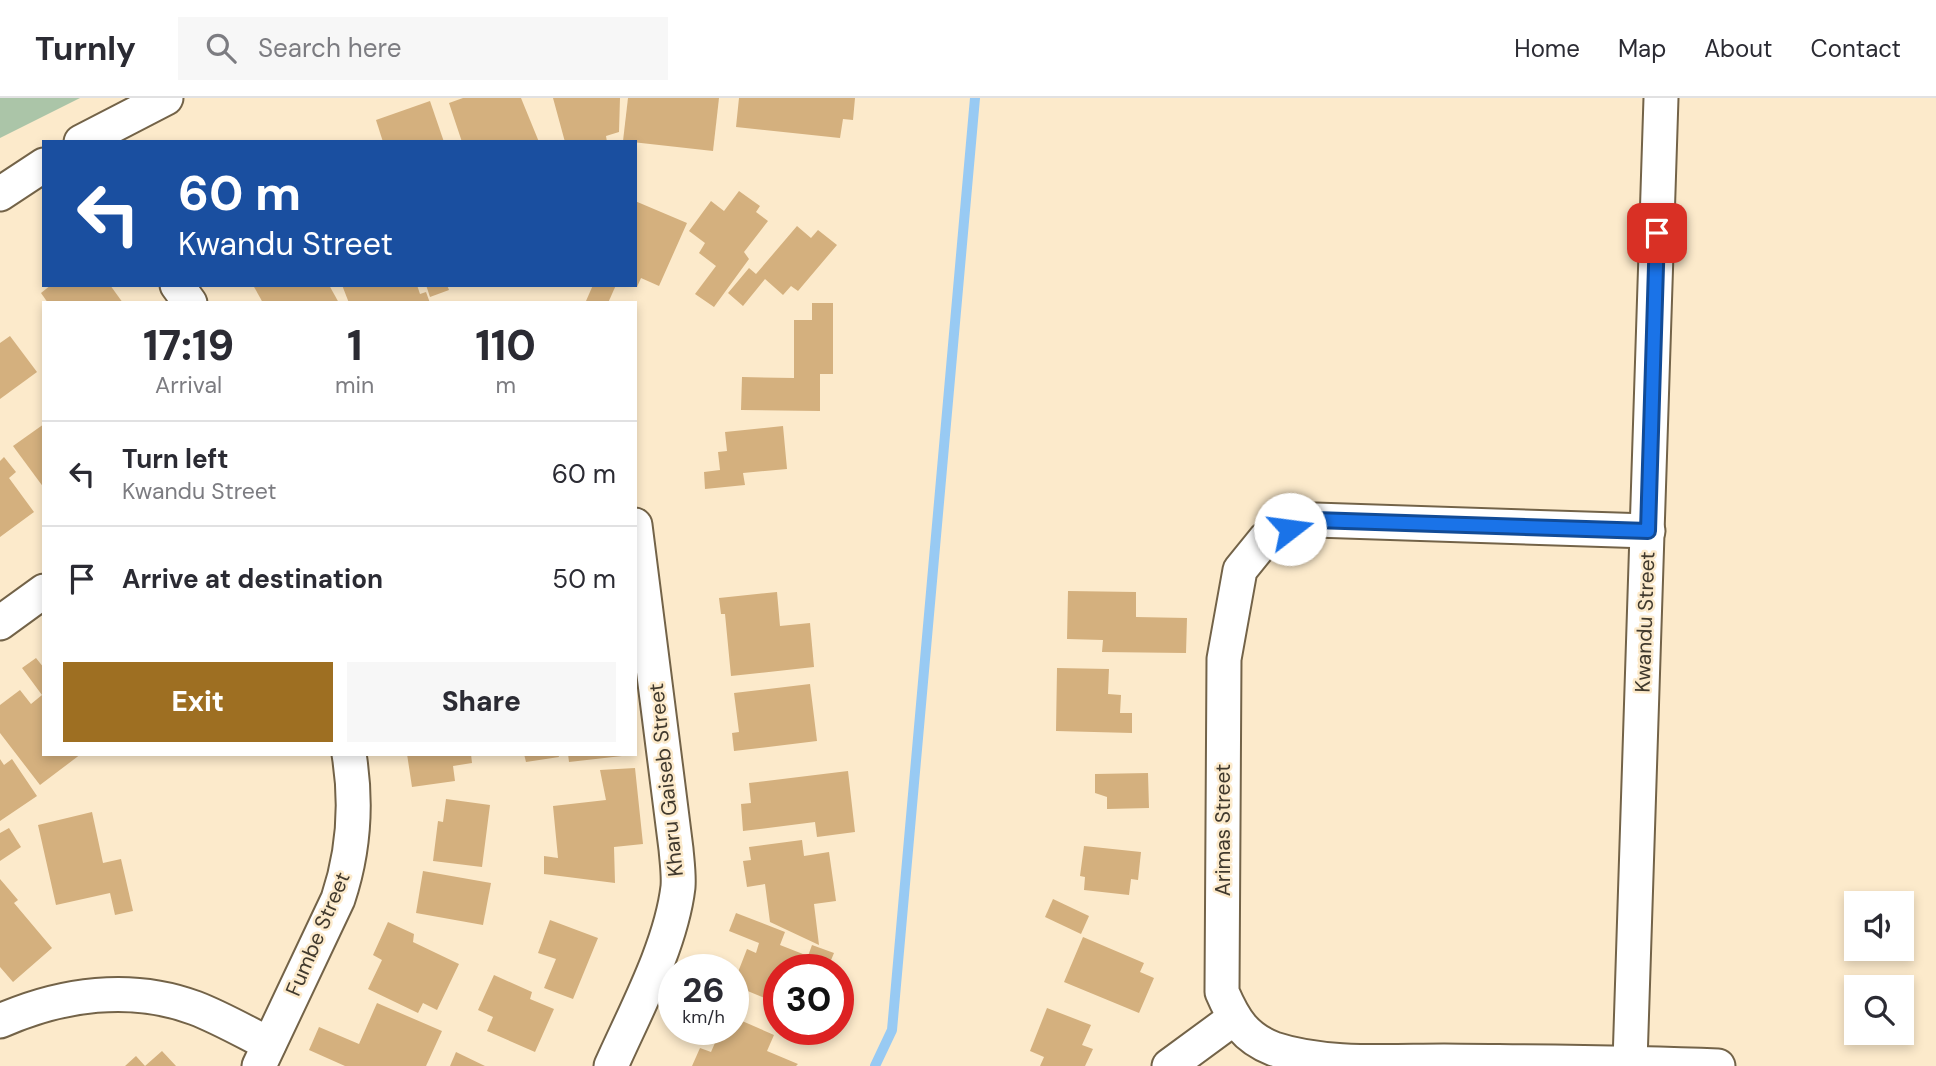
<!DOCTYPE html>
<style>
:root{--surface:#fff;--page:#f7f7f7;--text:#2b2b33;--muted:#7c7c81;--line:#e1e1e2;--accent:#9e6f22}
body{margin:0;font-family:"DM Sans",sans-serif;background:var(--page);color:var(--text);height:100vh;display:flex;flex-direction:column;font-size:26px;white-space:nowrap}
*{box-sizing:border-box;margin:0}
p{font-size:23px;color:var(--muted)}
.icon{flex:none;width:38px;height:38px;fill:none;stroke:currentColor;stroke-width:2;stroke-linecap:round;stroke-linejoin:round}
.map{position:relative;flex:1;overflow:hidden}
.drawer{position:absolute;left:42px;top:203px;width:595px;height:455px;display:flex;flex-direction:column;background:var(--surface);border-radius:0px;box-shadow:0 4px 10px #0003}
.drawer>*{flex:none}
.top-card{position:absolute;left:42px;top:42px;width:595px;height:147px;border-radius:0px;box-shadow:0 4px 10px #0003;background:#1a4fa0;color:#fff;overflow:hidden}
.controls{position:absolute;left:1844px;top:793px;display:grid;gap:14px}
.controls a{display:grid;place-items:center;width:70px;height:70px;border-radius:0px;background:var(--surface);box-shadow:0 4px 10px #0003;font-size:35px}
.speed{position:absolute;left:658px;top:856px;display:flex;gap:14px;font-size:35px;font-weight:700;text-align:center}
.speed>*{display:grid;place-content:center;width:91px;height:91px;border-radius:50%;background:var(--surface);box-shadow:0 4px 10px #0003;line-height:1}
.speed small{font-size:18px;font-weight:400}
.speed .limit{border:10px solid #d22;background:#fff;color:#111}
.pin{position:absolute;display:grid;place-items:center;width:60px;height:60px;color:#fff;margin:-30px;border-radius:14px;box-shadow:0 4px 10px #0006}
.me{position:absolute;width:77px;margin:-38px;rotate:75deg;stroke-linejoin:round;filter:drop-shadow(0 0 5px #0008)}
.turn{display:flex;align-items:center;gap:24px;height:147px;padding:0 21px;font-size:32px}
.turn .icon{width:91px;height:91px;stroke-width:2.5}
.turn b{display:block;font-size:49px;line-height:60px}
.eta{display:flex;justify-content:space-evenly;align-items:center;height:119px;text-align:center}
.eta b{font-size:42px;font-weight:800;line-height:49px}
.cta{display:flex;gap:14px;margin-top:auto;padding:14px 21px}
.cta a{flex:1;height:80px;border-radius:0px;background:var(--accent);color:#fff;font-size:28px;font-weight:800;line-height:80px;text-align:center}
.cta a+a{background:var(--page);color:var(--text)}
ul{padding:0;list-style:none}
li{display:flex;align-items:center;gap:21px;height:105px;padding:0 21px;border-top:2px solid var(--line)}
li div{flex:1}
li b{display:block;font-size:26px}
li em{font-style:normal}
header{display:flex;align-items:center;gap:42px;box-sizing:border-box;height:98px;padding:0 35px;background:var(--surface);border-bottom:2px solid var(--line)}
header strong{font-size:33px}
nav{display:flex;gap:38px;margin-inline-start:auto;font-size:24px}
.search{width:490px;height:63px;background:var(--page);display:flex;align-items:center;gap:18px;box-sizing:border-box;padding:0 24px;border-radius:0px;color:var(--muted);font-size:26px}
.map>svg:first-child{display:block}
</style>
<header>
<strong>Turnly</strong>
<div class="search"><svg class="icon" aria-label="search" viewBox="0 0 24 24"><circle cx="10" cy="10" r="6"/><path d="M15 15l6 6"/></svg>Search here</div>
<nav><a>Home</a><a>Map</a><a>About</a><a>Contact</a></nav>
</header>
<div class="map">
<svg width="1936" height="968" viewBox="0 0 1936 968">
<rect width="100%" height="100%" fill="#fceacb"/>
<!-- green -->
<path fill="#abc5a8" d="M0,0h80l-80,40z"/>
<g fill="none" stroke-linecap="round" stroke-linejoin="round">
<!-- stream -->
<path stroke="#98caf3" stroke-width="10" d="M875,968l17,-36 83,-932"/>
</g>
<!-- building -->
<g fill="#d4b07e">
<path d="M463,0h58l18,44h-77l-13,-39z"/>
<path d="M553,0h67l-1,34 -13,4 1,6h-42z"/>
<path d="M628,0h91l-6,53 -90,-10z"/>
<path d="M739,0h116l-2,22 -10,-1 -3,19 -104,-11z"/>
<path d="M430,3l14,41h-61l-7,-22z"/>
<path d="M739,93l21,15 -4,6 12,9 -24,31 5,7 -35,48 -19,-13 21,-28 -17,-13 6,-10 -16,-12 22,-30 13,10z"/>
<path d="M635,103l52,22 -28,63 -18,-8 -4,9 -2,-1z"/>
<path d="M797,128l14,12 7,-8 19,15 -39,46 -7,-5 -8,9 -18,-16 -22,27 -15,-13 21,-25 7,6z"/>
<path d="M51,187h59l13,18h-75l-7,-10z"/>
<path d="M253,187h76l10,18h-76z"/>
<path d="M342,187h75l3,9 6,-2 4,11h-81z"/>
<path d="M426,187h21l2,5 -19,7z"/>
<path d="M593,187h23l-8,18 -22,-2z"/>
<path d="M812,205h21v71h-13v37l-79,-1 1,-33 52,1v-58h18z"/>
<path d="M10,238l27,36 -37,27v-56z"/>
<path d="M44,326v64l-31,-42z"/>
<path d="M783,328l4,43 -44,4 2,12 -40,4 -1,-17 16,-2 -2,-18 9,-1 -2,-19z"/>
<path d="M4,359l12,15 -7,6 25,34 -34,25v-76z"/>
<path d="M1068,493l68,1v25l51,1 -1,35 -84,-1 1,-12 -36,-1z"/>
<path d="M777,494l3,34 30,-3 4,44 -83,9 -6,-62h-4l-2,-16z"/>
<path d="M36,560l8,10v86h37l-41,31 -40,-52v-28l20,-15 11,14 11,-9 -20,-27z"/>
<path d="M1057,570l52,1 -1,25 13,1 -1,18h12v20l-76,-2z"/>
<path d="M810,586l7,57 -83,10 -2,-18 7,-1 -5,-39z"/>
<path d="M407,656h64l1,9 -19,3 2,15 -43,6z"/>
<path d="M524,656h34l1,3 -33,5z"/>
<path d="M568,656h54v2l-53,6z"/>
<path d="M0,661l4,6 8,-6 25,37 -37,25z"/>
<path d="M635,670l8,76 -29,3 1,36 -71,-9v-18l14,2 -5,-52 53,-6 -6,-30z"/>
<path d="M848,673l7,61 -38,5 -2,-15 -72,9 -2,-27 10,-1 -2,-20z"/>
<path d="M1148,675l1,35 -42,1v-12l-12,-4v-19z"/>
<path d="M446,701l44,6 -8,62 -49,-6 5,-40 5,1z"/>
<path d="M92,714l11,51 18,-4 12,52 -18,4 -5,-22 -54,12 -18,-80z"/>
<path d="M9,730l12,19 -21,14v-28z"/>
<path d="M802,742l2,16 25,-4 7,49 -22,3 5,41 -49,-23 -5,-38 -18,3 -4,-26 8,-1 -2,-13z"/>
<path d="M1084,748l57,6 -3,28 -7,-1 -2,16 -45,-5 1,-13 -5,-1z"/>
<path d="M423,773l68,12 -8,42 -67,-12z"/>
<path d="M0,781l18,21 -4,3 38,45 -39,34 -13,-15z"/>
<path d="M1053,801l36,17 -8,18 -36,-17z"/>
<path d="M736,815l49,19 -5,13 28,11 4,-11 22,8 -7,17h-48v34l-46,-19 14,-36 9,4 3,-10 -30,-12z"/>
<path d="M550,822l48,18 -25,61 -29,-11 12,-29 -18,-6z"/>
<path d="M388,824l26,12 -1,8 46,22 -22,46 -14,-7 -5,10 -50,-24 14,-29 -9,-5z"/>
<path d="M1083,839l61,26 -4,9 14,6 -15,35 -75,-31z"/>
<path d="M494,877l38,17 -2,7 24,10 -19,43 -48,-21 6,-14 -15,-7z"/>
<path d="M377,905l65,28 -16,35h-81l-36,-16 10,-23 40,17z"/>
<path d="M1047,910l44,17 -9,20 11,4 -8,17h-45l4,-9 -14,-6z"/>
<path d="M733,919l41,18 -7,16 31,13 -2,2h-104l8,-18 11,4 10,-23h12z"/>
<path d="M162,953l14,15h-51l11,-10 9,10z"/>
<path d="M456,954l29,14h-35z"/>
</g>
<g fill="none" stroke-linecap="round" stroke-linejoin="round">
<defs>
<g id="minor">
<path d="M81,44l85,-44"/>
<path d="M0,96l44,-29"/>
<path d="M177,187l13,18"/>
<path d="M1648,433l-333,-11 -49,18 -26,32 -16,89 -2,333c12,28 23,46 52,57 51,17 116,12 170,12 92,1 182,1 274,5"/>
<path d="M0,525l44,-32"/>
<path d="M0,923c61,-27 131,-37 195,-13 26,10 50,24 74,36"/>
<path d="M1630,964l31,-964"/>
<path d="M259,968l79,-167c16,-48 19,-96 11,-145"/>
<path d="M611,968c24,-54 60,-120 67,-179 1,-12 -1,-26 -2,-38l-41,-324"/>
<path d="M1169,968l64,-47"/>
</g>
</defs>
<!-- minor casing -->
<use href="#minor" stroke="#736348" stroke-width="37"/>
<!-- minor -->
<use href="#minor" stroke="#fff" stroke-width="33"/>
</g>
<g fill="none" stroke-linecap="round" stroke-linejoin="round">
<defs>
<path id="route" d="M1290,431l25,-9 333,11 9,-298"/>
</defs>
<!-- route casing -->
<use href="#route" stroke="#114b97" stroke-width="18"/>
<!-- route -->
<use href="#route" stroke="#1a73e8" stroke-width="12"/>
</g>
<g text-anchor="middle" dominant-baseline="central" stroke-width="5" stroke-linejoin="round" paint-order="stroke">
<!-- street labels -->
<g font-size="21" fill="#40392d" stroke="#fceacb">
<text transform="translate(1645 524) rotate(-88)">Kwandu Street</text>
<text transform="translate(666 682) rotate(-96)">Kharu Gaiseb Street</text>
<text transform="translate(1223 732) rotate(-90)">Arimas Street</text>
<text transform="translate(318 836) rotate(-67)">Fumbe Street</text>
</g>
</g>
</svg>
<div class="controls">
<a><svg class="icon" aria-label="sound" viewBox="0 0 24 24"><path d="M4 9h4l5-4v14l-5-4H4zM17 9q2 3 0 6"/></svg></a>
<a><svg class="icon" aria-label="search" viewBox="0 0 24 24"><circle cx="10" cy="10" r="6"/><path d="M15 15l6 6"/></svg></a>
</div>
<div class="speed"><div>26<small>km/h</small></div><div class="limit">30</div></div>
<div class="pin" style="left:1657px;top:135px;background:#d93025"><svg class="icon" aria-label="arrive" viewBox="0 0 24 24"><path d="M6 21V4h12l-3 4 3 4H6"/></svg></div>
<svg class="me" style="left:1290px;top:431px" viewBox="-20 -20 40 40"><circle r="19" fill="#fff"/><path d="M0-13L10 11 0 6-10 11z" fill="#1a73e8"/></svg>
<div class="top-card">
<div class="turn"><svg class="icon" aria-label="left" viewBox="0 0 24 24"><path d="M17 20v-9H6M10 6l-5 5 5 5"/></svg><div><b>60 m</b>Kwandu Street</div></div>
</div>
<section class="drawer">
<div class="eta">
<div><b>17:19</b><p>Arrival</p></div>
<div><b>1</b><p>min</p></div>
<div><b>110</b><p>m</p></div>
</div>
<ul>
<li><svg class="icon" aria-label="left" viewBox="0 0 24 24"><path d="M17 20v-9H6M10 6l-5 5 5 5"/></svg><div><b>Turn left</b><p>Kwandu Street</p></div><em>60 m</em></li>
<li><svg class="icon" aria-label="arrive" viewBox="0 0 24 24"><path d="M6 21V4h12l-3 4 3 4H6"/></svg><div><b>Arrive at destination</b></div><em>50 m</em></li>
</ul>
<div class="cta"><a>Exit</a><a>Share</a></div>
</section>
</div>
